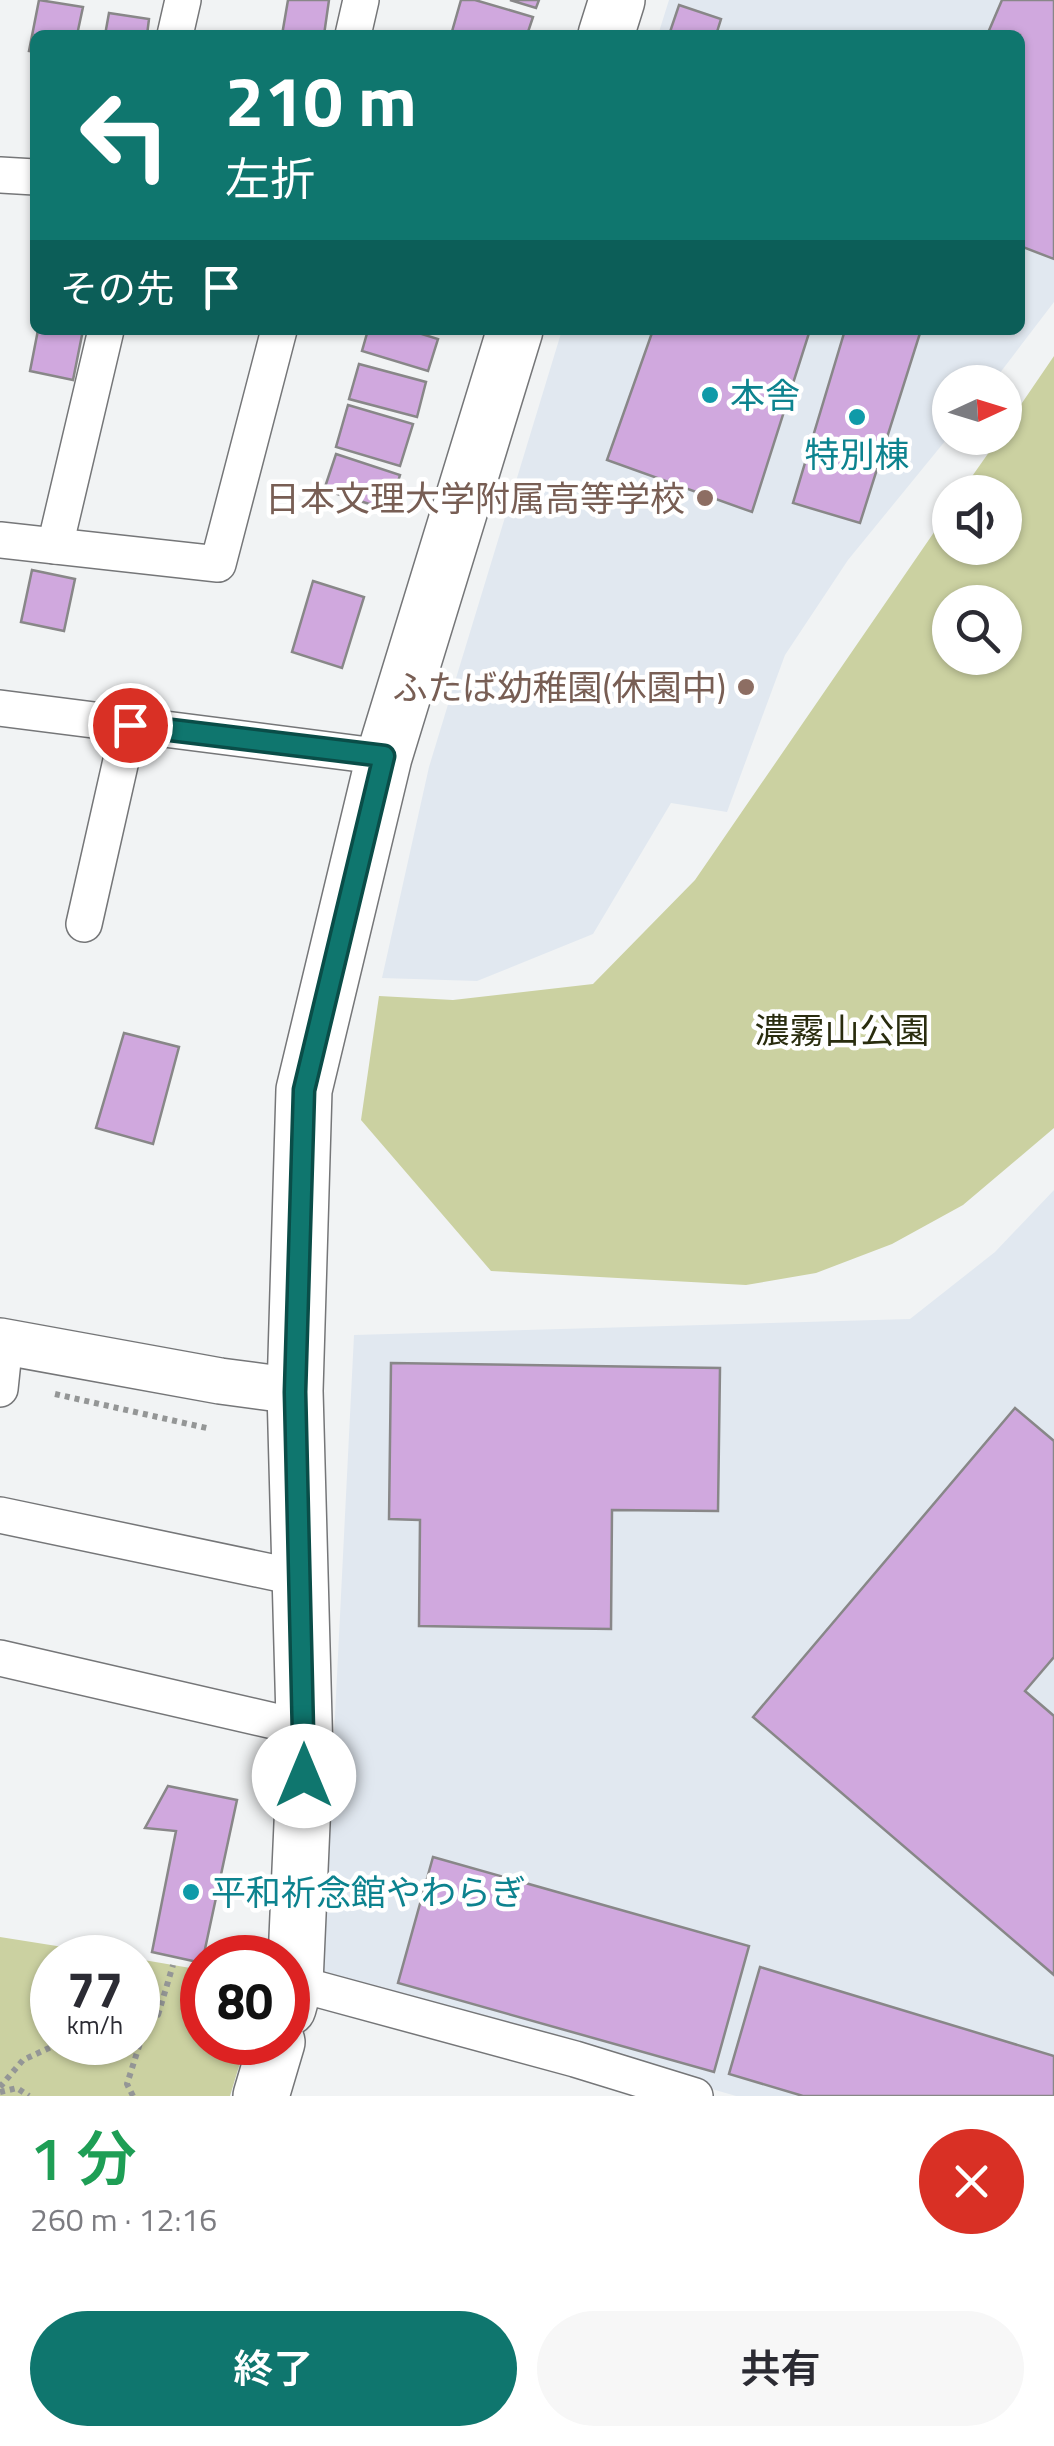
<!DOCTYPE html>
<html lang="ja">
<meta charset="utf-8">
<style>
:root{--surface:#fff;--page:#f7f7f7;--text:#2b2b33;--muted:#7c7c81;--accent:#0f766e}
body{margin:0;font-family:"Titillium Web","Noto Sans JP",sans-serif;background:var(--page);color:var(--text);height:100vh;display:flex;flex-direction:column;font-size:38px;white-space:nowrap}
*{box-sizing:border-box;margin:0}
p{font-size:32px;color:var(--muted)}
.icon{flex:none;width:55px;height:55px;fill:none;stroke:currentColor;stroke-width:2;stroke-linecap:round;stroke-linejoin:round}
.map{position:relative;height:2096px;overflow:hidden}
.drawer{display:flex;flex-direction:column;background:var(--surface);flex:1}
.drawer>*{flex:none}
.guide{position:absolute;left:30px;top:30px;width:995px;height:305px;border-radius:15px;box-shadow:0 2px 8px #0004;background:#0f766e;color:#fff;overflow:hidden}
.needle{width:65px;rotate:86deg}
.buttons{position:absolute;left:932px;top:365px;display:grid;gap:20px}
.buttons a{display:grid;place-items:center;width:90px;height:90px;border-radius:50%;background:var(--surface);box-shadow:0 2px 8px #0004;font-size:50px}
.speed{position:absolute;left:30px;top:1935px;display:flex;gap:20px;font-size:50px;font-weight:700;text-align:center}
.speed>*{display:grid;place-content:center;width:130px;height:130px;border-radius:50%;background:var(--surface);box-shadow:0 2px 8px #0004;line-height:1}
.speed small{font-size:25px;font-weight:400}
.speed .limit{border:15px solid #d22;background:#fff;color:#111}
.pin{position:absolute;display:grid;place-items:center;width:85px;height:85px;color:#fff;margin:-42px;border:5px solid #fff;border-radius:50%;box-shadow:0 2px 10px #0007}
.me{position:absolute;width:110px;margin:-55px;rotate:0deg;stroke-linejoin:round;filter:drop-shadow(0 0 8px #0008)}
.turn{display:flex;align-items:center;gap:35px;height:210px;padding:0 30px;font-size:45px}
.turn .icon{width:130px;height:130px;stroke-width:2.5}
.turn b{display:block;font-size:70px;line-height:85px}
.then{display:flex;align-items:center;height:95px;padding:0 30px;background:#0003;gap:20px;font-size:38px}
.round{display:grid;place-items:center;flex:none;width:105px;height:105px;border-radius:52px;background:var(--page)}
.summary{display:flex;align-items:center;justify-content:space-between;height:170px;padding:0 30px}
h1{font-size:60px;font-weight:600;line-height:75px;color:#1e9e55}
.action{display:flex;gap:20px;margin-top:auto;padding:20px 30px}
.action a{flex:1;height:115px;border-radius:60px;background:var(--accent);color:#fff;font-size:40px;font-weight:600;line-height:115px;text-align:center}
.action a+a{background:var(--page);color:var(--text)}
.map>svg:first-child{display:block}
</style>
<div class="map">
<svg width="1054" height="2096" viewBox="0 0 1054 2096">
<rect width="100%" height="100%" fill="#f1f3f4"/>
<!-- built -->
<g fill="#e1e8f0">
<path d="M669,0h385v302l-61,80h-43v53l-102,125 -63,95 -58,157 -56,-9 -78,131 -116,47 -95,-3 47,-211 133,-437h458v-295h-362z"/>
<path d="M1054,1190v906h-318l-414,-120 32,-641 556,-16 85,-67z"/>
</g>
<!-- green -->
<g fill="#cbd1a1" fill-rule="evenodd">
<path d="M1054,356v772l-91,77 -71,39 -76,29 -70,12 -255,-14 -130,-151 18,-124 74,4 140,-16 102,-104 255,-371v39h55v-56h-44l38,-54h6v-10zM950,602h55v56h-55z"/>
<path d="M0,1937l126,20 -74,1v84h86v-83l64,11v72l44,1 -16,53h-230z"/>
</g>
<!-- building -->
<g fill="#d0a8de" stroke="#888788" stroke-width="2.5">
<path d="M39,0l44,7 -6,28h-42v17l-6,-1z"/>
<path d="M288,0h41l-5,35h-42z"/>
<path d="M461,0h14l58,17 -6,18h-76z"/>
<path d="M510,0h29l-3,8z"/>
<path d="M1002,0h52v259l-34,-13v-211h-33z"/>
<path d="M679,5l42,14 -5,16h-47z"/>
<path d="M109,13l40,6 -2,16h-42z"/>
<path d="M38,330h45l-10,50 -43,-9z"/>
<path d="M368,330h41l29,9 -10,32 -66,-20z"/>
<path d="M653,330h157l-58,182 -145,-52z"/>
<path d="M845,330h76l-61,193 -67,-20z"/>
<path d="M359,364l67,18 -9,35 -68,-18z"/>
<path d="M348,405l65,19 -13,42 -64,-19z"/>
<path d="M336,454l64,21 -11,35 -65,-20z"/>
<path d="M32,570l43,9 -11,52 -43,-9z"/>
<path d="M313,581l51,16 -22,71 -50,-16z"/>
<path d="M124,1033l55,14 -26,97 -57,-16z"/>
<path d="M391,1363l329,5 -2,143 -106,-1 -1,119 -192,-3 1,-106 -31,-1z"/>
<path d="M1015,1408l39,33v216l-29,34 29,25v259l-301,-258z"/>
<path d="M168,1786l69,14 -35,163 -50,-11 24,-121 -31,-3z"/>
<path d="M433,1857l316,89 -35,126 -316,-89z"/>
<path d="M760,1967l294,89v40h-251l-74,-22z"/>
</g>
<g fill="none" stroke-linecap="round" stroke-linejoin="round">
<defs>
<g id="minor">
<path d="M175,35l8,-35"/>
<path d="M353,35l8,-35"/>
<path d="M0,175l35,2"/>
<path d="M0,540l218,24 61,-234"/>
<path d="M55,546l51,-216"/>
<path d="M0,708l384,49"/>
<path d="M84,924l45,-199"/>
<path d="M0,1389l5,-47"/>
<path d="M0,1515l300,63"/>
<path d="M0,1658l304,70"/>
<path d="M295,1983l280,76 120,37"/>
</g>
<path id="tertiary" d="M0,1341l220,40 75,10"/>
<g id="trunk">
<path d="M606,35l11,-35"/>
<path d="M288,2008l7,-25 10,-227 -10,-365 9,-301 80,-333 131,-427"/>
<path d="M261,2096l16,-54"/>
</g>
</defs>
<!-- minor casing -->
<use href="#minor" stroke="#757678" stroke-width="38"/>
<!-- tertiary casing -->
<use href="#tertiary" stroke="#757678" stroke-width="48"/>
<!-- trunk casing -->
<use href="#trunk" stroke="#757678" stroke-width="58"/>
<!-- path -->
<g stroke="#949696" stroke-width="6" stroke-dasharray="5 5" stroke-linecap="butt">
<path d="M55,1394l156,35"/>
<path d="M138,2016l20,-1 15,-50"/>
<path d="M0,2087l23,-27 39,-18"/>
<path d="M0,2092l17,-4 12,8"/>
<path d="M133,2096l-6,-12 22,-69"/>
</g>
<!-- minor -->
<use href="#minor" stroke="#fff" stroke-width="35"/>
<!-- tertiary -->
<use href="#tertiary" stroke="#fff" stroke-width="45"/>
<!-- trunk -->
<use href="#trunk" stroke="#fff" stroke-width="55"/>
</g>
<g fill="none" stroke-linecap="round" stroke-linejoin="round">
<defs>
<path id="route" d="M130,725l254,31 -80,334 -9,302 9,384"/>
</defs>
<!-- route casing -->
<use href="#route" stroke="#0a4d48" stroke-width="25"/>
<!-- route -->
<use href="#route" stroke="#0f766e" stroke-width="18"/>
</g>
<!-- markers -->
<g fill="#0f9aa8" stroke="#fff" stroke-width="4">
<circle cx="710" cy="395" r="10"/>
<circle cx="857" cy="417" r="10"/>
<circle cx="191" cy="1892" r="10"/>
</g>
<g fill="#8d6e63" stroke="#fff" stroke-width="4">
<circle cx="705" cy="498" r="10"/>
<circle cx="746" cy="687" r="10"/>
</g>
<g text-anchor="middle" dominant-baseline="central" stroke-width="9" stroke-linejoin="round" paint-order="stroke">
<!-- culture labels -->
<g font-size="35" fill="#0d838f" stroke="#fff" text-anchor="start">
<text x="730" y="395">本舎</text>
<text x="857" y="454" text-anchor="middle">特別棟</text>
<text x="211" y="1892">平和祈念館やわらぎ</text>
</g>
<!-- education labels -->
<g font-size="35" fill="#785e54" stroke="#fff" text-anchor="end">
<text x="685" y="498">日本文理大学附属高等学校</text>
<text x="726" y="687">ふたば幼稚園(休園中)</text>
</g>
<!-- park labels -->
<g font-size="35" fill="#292c0e" stroke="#fff">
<text x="842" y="1030">濃霧山公園</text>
</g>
</g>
</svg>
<div class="buttons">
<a><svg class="needle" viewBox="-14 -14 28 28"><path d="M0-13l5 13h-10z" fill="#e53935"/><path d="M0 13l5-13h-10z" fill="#7c7c81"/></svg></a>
<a><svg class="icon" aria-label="sound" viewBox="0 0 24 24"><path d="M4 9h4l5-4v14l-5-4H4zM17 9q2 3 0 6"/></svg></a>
<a><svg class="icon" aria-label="search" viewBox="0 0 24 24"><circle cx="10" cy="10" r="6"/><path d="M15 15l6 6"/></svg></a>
</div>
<div class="speed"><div>77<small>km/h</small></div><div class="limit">80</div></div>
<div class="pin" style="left:130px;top:725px;background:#d93025"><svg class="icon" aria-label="arrive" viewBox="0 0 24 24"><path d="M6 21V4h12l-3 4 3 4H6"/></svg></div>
<svg class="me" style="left:304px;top:1776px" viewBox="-20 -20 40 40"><circle r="19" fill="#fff"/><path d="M0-13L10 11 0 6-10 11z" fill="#0f766e"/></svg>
<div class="guide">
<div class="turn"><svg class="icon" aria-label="left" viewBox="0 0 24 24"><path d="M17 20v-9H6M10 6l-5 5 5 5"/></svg><div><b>210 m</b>左折</div></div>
<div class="then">その先<svg class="icon" aria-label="arrive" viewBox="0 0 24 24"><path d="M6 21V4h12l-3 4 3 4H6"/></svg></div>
</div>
</div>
<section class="drawer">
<div class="summary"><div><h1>1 分</h1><p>260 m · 12:16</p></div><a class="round" style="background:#d93025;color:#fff"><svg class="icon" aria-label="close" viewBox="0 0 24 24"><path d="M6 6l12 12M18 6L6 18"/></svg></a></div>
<div class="action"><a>終了</a><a>共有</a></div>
</section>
